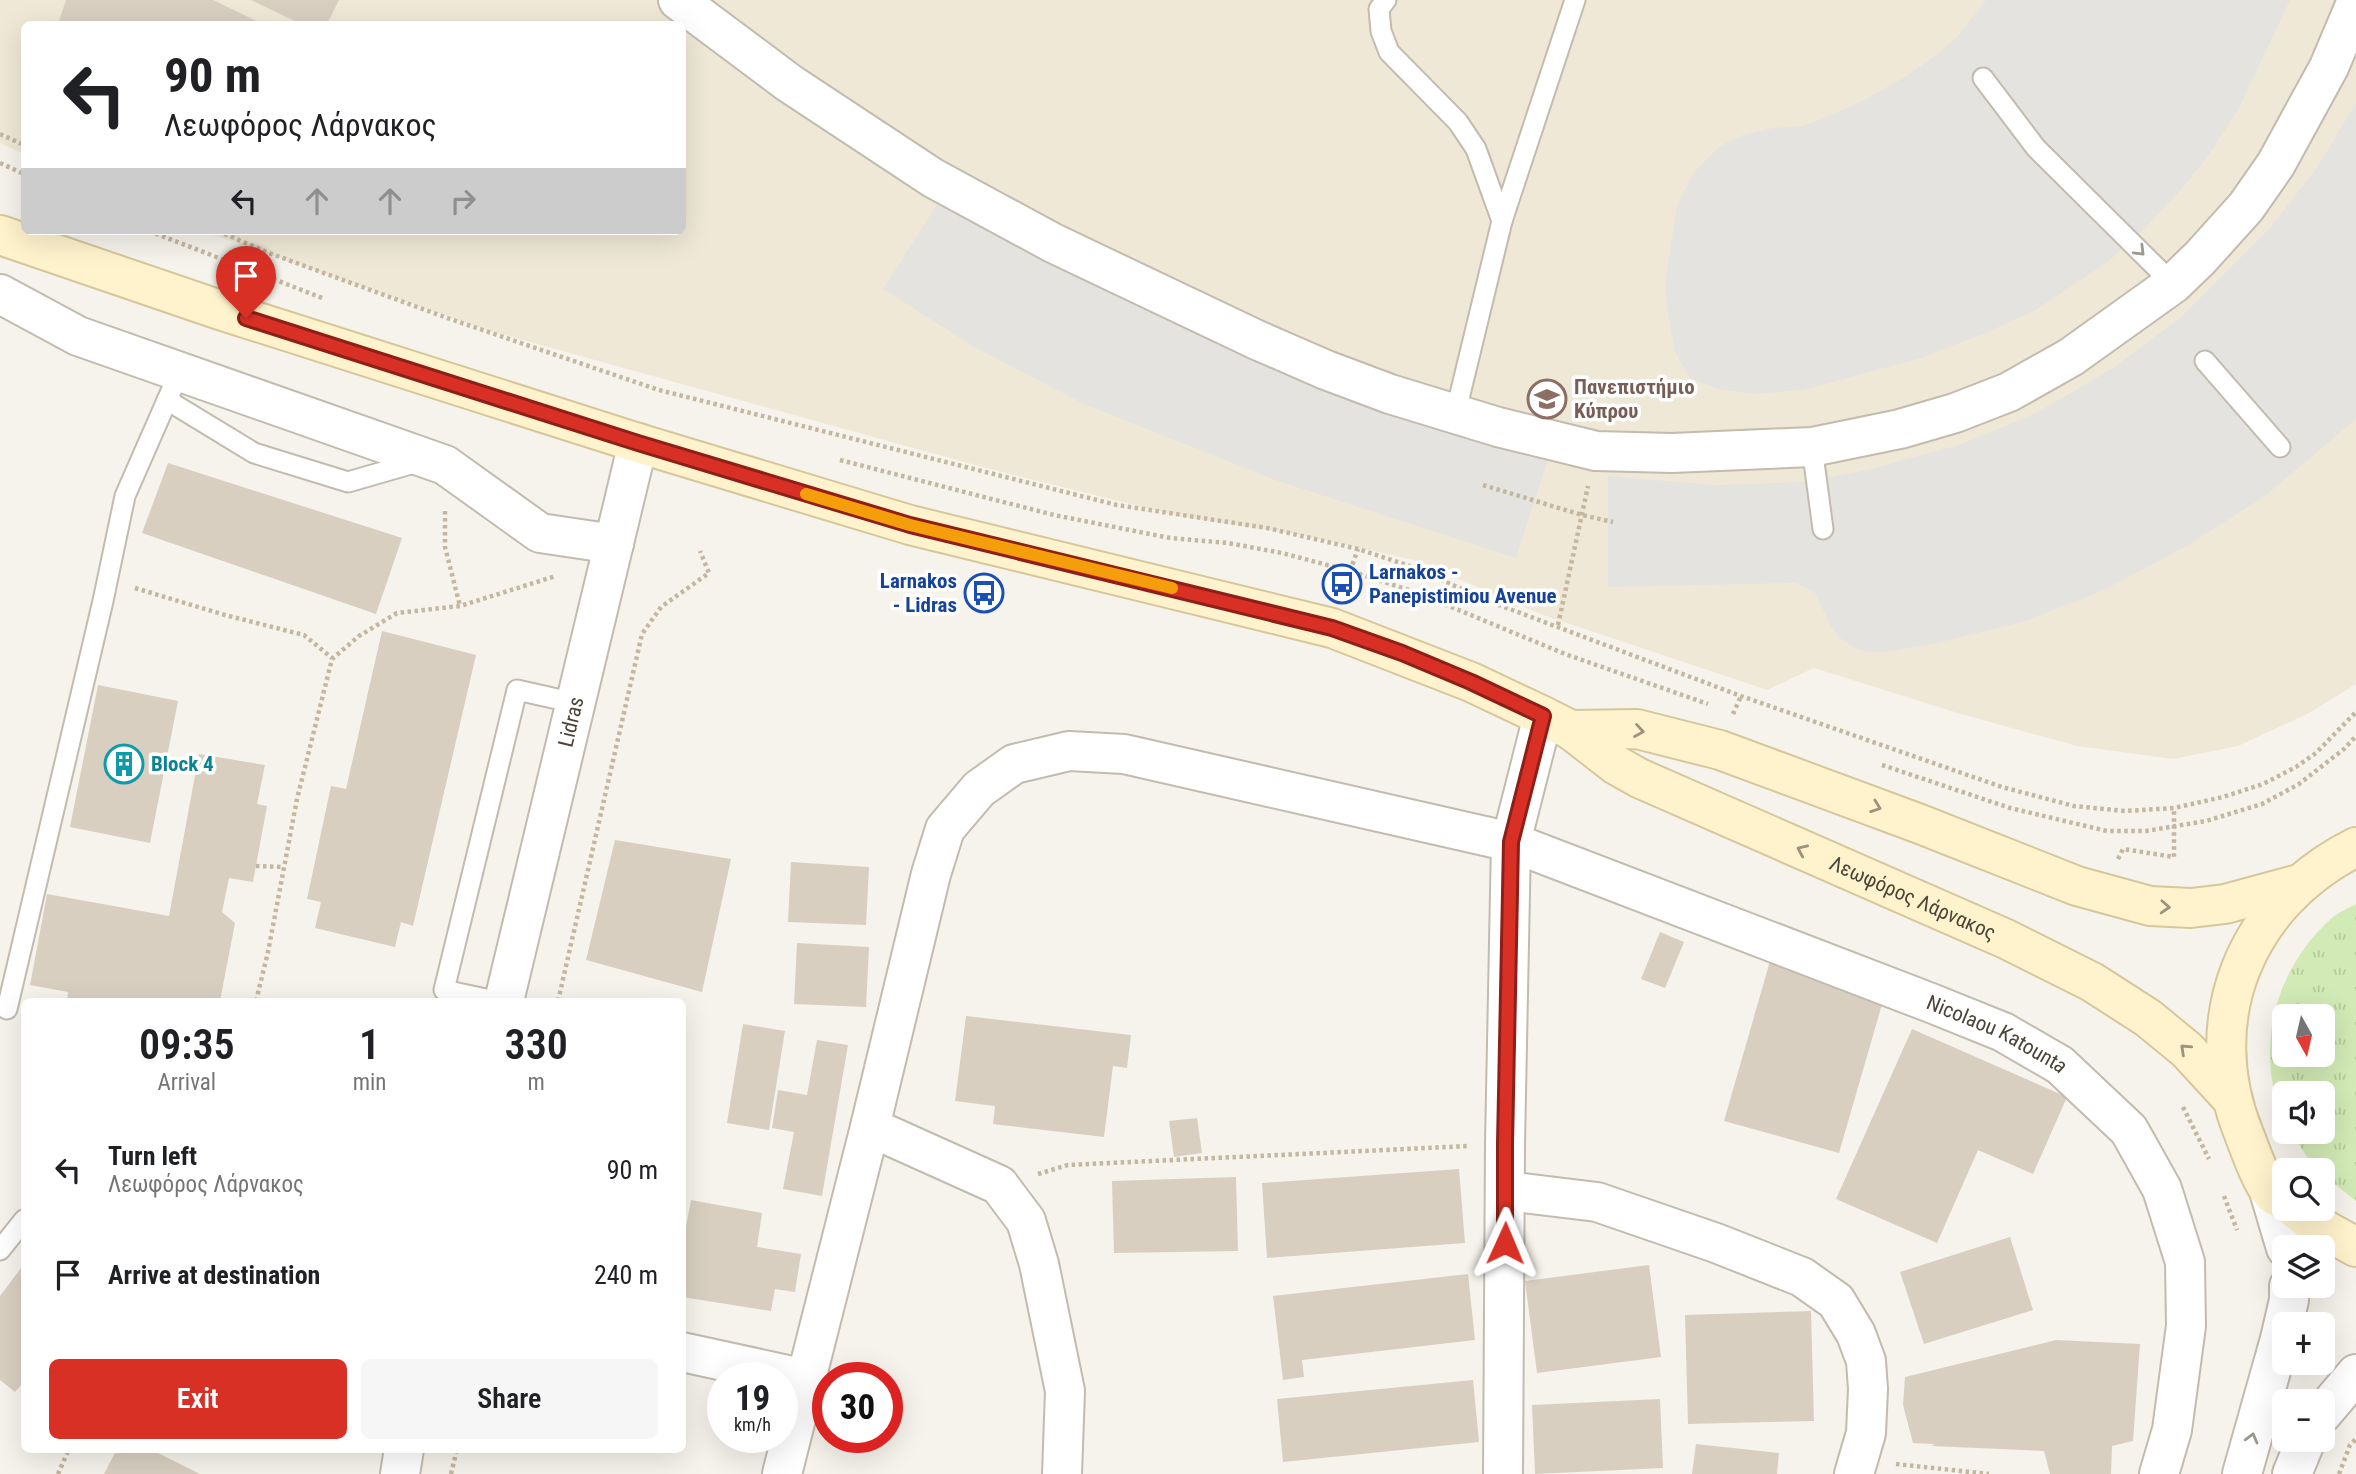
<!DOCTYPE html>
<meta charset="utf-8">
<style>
:root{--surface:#fff;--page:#f6f6f6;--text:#202124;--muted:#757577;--accent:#d93025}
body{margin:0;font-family:"Roboto Condensed",sans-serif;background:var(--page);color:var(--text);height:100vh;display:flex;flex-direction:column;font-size:26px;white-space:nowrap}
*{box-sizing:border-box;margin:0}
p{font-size:23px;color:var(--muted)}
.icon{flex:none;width:38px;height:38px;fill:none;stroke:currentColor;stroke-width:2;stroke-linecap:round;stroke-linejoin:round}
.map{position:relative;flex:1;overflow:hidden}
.sheet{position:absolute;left:21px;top:998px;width:665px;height:455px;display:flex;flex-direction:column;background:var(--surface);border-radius:10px;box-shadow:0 7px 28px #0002}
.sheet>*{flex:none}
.guide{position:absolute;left:21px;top:21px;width:665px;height:214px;border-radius:10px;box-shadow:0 7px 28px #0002;background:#fff;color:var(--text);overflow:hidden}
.needle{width:46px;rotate:172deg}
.fabs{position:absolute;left:2272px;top:1004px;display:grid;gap:14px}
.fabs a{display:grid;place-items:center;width:63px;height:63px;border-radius:10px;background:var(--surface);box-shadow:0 7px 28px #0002;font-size:35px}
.speed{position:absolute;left:707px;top:1362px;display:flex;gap:14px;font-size:35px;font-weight:700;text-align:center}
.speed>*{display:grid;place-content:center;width:91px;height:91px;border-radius:50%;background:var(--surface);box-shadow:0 7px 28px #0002;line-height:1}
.speed small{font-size:18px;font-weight:400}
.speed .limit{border:10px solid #d22;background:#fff;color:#111}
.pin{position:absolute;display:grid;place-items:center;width:60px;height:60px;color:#fff;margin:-72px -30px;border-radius:50% 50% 50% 0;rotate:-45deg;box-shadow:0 0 7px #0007}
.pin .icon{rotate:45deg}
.me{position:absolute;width:77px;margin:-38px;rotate:1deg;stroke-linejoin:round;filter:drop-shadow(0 0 5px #0008)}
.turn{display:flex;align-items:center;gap:24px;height:147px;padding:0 28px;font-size:32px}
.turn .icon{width:91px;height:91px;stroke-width:2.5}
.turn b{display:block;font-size:49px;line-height:60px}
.lanes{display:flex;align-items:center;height:66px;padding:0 28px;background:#0003;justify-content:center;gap:35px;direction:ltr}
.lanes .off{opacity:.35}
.eta{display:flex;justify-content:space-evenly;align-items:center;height:119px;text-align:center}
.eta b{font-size:42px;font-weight:600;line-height:49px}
.action{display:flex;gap:14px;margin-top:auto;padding:14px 28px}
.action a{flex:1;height:80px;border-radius:10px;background:var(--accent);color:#fff;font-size:28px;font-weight:600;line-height:80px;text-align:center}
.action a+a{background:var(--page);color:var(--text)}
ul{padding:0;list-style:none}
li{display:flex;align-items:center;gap:21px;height:105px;padding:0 28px}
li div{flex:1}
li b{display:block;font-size:26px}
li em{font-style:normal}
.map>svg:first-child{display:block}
</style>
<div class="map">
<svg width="2356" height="1474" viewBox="0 0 2356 1474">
<defs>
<pattern id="grass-tufts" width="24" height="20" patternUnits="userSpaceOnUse" patternTransform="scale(1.75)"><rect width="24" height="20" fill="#d2eab5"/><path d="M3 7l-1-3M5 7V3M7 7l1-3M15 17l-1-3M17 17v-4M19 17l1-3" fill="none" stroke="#b6ca9c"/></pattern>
</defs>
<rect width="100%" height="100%" fill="#f6f3ec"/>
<!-- education -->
<path fill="#efe8d6" d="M0,0h2356v684l-47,29 -71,33 -65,13 -96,-13 -116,-32 -147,-46 -47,22 -221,-74 -132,-56 -108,-24 -127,-20 -193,-48 -496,-137 -288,-100h480v-207h-658v130l-24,-11z"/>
<!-- grass -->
<path fill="url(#grass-tufts)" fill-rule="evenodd" d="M2356,904v297l-34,-27v-3l-9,-5 -22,-34h31v-38h-38v27c-31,-71 -9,-154 49,-204 6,-5 16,-9 23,-13zM2284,1017h38v38h-38z"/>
<!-- parking -->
<g fill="#e5e3e0">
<path d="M1986,0h304l-52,110 -28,43 -28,36 -37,39 -36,33 -75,50 -46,21 -67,26 -118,32 -49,4 -36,-5 -28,-11 -15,-26 -8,-44 -2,-24 12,-79 17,-33 26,-26 23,-11 30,-7 28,-2 16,-5 47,-21 44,-25 28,-20 23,-20z"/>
<path d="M2356,103v316l-91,77 -80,51 -83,44 -79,31 -86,21 -52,9h-17l-14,-4 -14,-10 -9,-12 -16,-33 -19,-10 -188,4v-111l107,9 87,-3 65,-12 92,-25 79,-33 75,-44 68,-51 90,-90 47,-61z"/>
<path d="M940,200l49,28 179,93 96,40 286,93 -34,104 -241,-78 -191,-76 -108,-56 -93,-59z"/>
</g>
<!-- building -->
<g fill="#d8cfc1">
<path d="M66,0h147l50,24h-205z"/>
<path d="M251,0h88l-12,24h-26z"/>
<path d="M168,463l234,75 -26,76 -234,-81z"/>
<path d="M382,631l94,24 -63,271 -12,-4 -6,25 -80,-19 6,-26 -14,-3 24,-113 15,3z"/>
<path d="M98,685l80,16 -28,142 -80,-16z"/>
<path d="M199,754l66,11 -8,39 10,2 -14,76 -24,-4 -7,34 13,11 -15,78h-153l1,-9 -38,-7 17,-91 122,22z"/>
<path d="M615,840l116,19 -29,133 -116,-32z"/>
<path d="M791,862l78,5 -3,58 -78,-3z"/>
<path d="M1660,932l24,10 -19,46 -24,-9z"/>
<path d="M797,943l72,4 -3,60 -72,-3z"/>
<path d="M1770,961l115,33 -46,159 -115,-32z"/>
<path d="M966,1016l165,19 -4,33 -14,-2 -9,71 -111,-13 2,-18 -40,-5z"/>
<path d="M743,1024l42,7 -16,99 -42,-7z"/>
<path d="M1912,1029l155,68 -34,77 -55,-24 -41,93 -101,-44z"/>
<path d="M817,1040l31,5 -26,151 -39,-7 11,-57 -22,-4 6,-38 29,5z"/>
<path d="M1197,1118l5,35 -28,4 -5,-36z"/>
<path d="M1459,1169l6,74 -198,15 -5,-75z"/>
<path d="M1236,1177l2,74 -124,2 -2,-72z"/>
<path d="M691,1200l71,13 -5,34 44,7 -6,38 -20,-3 -4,22 -89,-14v-49z"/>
<path d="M2010,1237l23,73 -109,34 -24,-72z"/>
<path d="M24,1264v121l-1,-2 -8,9 -15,-12v-84z"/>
<path d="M1649,1265l12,92 -124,16 -12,-92z"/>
<path d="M1468,1274l7,66 -173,20 2,17 -21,3 -10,-84z"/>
<path d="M1811,1311l3,110 -126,3 -3,-109z"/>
<path d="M2056,1340l84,4 -7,97 -21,5 -1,28h-61l-6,-23 -113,-5 4,-2 -22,-1 -10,-38 2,-28z"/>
<path d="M1473,1380l6,62 -196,20 -6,-63z"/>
<path d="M1660,1399l3,69 -128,6 -3,-69z"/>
<path d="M1696,1444l83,9 -2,21h-85z"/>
<path d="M117,1449h33l50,25h-96z"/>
</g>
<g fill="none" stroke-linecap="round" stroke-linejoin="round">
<defs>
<g id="service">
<path d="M1386,0l-7,9 2,22 8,21 69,70 18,27 26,72"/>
<path d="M1983,78l53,70 137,136"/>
<path d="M2205,361l75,86"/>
<path d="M167,400l87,53 94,29 73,-21"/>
<path d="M1455,415l47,-194 73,-221"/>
<path d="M1812,447l11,82"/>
<path d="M495,1001l-51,-11 73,-300 58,13"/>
<path d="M7,1009l96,-408 22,-105 54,-123"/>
<path d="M0,1250l24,-30"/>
</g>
<g id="minor">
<path d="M678,0l111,83 144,95 120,65 204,97 69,30 64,24 108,33 98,24 76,2 140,-6 88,-18 55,-16 54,-21 62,-35 102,-73 27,-26 46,-51 30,-43 53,-97 27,-64"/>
<path d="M0,294l78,42 367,129 95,68 74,11"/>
<path id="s1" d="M504,1001l134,-558"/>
<path d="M870,1127l129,58 27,36 13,43 26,127 -3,83"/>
<path d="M1506,1191l91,11 119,41 86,34 34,24 20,33 10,27 2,28 -2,44 -12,41"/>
<path d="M682,1352l124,27"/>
<path d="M400,1474l4,-25"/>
<path id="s2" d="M782,1474l88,-347 61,-253 14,-45 34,-40 35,-25 55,-13 55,3 387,88 420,161 72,29 57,33 69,65 33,59 23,73 1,64 -14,104 -13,44"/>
<path d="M1503,1474l2,-330 6,-302 32,-126"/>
</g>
<g id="tertiary">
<path d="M2269,1191l17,57"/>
<path d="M2322,1414l34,-40"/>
<path d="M2242,1474l38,-135 9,-39v-14"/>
<path d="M2292,1474l14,-34"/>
</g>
<g id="secondary">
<path id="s3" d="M0,235l220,75 418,133 272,82 422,103 139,54 72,34 28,14 45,35 23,13 367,161 86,43 56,36 39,32 45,49"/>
<path d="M1571,730l66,-1 83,21 200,74 157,62 73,20 41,2 34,-4 74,-20"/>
<path d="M2284,1201c-4,-3 -10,-5 -13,-9 -9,-8 -22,-45 -27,-58 -47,-115 2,-232 112,-287"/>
<path d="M2295,1209l21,16 40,22"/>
</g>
</defs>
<!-- service casing -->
<use href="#service" stroke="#c2bbae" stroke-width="23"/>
<!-- minor casing -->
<use href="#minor" stroke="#c2bbae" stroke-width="42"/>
<!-- tertiary casing -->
<use href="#tertiary" stroke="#c2bbae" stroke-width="42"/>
<!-- secondary casing -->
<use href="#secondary" stroke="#d6c79b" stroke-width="42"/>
<!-- path -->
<g stroke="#c4b79f" stroke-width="4.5" stroke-dasharray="3.5 3.5" stroke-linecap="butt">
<path d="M0,134l24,11"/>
<path d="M0,163l24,11"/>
<path d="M149,231l176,68"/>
<path d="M218,231l51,22 181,66 209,71 458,115 150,23 91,21 52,17 81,36 250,94 261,91 72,19 51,5 49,-3 49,-11 40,-13 33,-17 20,-14 40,-41"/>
<path d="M840,460l214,55 116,23 58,5 54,10 68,18 65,21 150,62 143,50"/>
<path d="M1483,485l99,30 31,7"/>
<path d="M445,511v36l15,59"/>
<path d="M1350,571l8,-22"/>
<path d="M135,588l90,27 79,20 28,23"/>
<path d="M1558,625l30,-139"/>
<path d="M1733,714l8,-18"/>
<path d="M1882,765l128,43 97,23h39l60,-10 56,-17 37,-20 45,-35 12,-13"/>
<path d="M2118,859l5,-10 51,8v-49"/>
<path d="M256,866l28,1"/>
<path d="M256,1001l12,-49 29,-153 35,-140 27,-23 38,-23 63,-7 96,-30"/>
<path d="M558,1001l84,-367 19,-27 48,-34 -9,-22"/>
<path d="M2183,1107l26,52"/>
<path d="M1038,1174l30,-9 401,-19"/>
<path d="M2224,1196l13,34"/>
<path d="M1896,1464l93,10"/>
<path d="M58,1474l11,-25"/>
<path d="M451,1474l6,-25"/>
<path d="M2339,1474l11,-29 6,-6"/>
</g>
<!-- service -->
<use href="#service" stroke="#fff" stroke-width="19"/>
<!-- minor -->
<use href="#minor" stroke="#fff" stroke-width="38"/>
<!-- tertiary -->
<use href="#tertiary" stroke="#fff" stroke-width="38"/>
<!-- secondary -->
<use href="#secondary" stroke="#fff3cd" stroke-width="38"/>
</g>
<!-- one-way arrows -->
<defs><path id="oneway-chevron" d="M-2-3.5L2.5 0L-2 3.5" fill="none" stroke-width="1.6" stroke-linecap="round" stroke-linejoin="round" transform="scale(1.75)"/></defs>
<g stroke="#9c9892">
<use href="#oneway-chevron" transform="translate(2140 251) rotate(45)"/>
<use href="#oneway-chevron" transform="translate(2252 1438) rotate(-75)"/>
</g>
<g stroke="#9c937c">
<use href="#oneway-chevron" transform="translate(1639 731) rotate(9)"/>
<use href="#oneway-chevron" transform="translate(1876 807) rotate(20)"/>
<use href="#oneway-chevron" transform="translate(1802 850) rotate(-156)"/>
<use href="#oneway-chevron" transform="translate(2165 907) rotate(3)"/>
<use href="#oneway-chevron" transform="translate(2185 1049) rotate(-137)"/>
</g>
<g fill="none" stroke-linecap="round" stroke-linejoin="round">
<defs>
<path id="route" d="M246,318l392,125 272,82 422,103 70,25 69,29 72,34 -32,126 -6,302v99"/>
</defs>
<!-- route casing -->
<use href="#route" stroke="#8d1f18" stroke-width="18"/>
<!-- route -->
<use href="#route" stroke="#d93025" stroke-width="12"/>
<!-- slow -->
<path stroke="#f59e0b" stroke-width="12" d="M806,494l104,31 262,63"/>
</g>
<!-- icons -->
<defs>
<symbol id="university-ring" viewBox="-11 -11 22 22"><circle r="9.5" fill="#fff" stroke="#8d6e63" stroke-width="1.5"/><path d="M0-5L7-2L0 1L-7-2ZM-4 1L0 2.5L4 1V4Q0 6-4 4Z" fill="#8d6e63"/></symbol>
<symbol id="bus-ring" viewBox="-11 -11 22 22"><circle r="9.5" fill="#fff" stroke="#1a4fb4" stroke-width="1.5"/><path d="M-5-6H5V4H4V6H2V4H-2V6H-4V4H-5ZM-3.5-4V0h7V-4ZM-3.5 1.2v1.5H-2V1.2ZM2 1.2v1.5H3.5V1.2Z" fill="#1a4fb4"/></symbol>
<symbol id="building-ring" viewBox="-11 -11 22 22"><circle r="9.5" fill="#fff" stroke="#0f9aa8" stroke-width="1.5"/><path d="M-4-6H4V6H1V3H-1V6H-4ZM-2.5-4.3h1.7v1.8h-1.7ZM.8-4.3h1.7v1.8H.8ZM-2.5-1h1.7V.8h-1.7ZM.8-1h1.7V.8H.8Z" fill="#0f9aa8"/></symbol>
</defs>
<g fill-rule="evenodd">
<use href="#university-ring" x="1525" y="377" width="44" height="44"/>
<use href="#bus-ring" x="1320" y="562" width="44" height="44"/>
<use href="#bus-ring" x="962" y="571" width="44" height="44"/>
<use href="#building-ring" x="102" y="742" width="44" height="44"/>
</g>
<g text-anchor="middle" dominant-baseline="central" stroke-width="7" stroke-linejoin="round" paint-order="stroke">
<!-- education labels -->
<g font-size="21" font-weight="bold" fill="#785e54" stroke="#fff" text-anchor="start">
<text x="1574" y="387">Πανεπιστήμιο<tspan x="1574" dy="24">Κύπρου</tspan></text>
</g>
<!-- transit labels -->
<g font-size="21" font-weight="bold" fill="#164399" stroke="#fff" text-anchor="start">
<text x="1369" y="572">Larnakos -<tspan x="1369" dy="24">Panepistimiou Avenue</tspan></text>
<text x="957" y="581" text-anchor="end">Larnakos<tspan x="957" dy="24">- Lidras</tspan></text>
</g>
<!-- street labels -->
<g font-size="21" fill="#4b4439" stroke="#fff">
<text stroke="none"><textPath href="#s1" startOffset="287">Lidras</textPath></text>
<text stroke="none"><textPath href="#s3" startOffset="2032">Λεωφόρος Λάρνακος</textPath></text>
<text stroke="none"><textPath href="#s2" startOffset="1792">Nicolaou Katounta</textPath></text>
</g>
<!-- culture labels -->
<g font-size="21" font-weight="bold" fill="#0d838f" stroke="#fff" text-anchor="start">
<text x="151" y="764">Block 4</text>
</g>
</g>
</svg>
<div class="fabs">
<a><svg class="needle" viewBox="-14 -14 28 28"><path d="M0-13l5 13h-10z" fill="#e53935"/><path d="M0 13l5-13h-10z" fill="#757577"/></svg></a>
<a><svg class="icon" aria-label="sound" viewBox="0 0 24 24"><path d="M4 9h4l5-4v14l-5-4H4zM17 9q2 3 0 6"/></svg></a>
<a><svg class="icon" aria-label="search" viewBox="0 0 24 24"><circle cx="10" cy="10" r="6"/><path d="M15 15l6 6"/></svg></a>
<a><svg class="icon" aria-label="layers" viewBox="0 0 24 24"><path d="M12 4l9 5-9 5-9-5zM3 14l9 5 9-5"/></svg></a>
<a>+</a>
<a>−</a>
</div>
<div class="speed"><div>19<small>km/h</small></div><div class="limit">30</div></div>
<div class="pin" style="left:246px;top:318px;background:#d93025"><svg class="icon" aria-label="arrive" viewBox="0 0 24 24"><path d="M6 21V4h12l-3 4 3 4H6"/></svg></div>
<svg class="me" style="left:1505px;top:1243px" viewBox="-20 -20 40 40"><path d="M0-17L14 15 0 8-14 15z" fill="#d93025" stroke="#fff" stroke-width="4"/></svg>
<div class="guide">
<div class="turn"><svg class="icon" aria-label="left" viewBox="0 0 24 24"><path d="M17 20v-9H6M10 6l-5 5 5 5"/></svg><div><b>90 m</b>Λεωφόρος Λάρνακος</div></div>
<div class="lanes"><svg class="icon" aria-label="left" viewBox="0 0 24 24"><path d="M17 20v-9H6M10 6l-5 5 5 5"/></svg><svg class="icon off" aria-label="ahead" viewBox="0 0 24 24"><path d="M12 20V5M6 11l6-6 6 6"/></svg><svg class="icon off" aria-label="ahead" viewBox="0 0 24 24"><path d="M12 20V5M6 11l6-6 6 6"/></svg><svg class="icon off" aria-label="right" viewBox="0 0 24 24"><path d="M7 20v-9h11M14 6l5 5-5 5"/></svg></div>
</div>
<section class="sheet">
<div class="eta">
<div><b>09:35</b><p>Arrival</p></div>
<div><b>1</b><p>min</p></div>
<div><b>330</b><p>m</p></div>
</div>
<ul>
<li><svg class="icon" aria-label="left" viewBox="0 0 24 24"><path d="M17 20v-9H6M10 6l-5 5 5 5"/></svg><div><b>Turn left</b><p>Λεωφόρος Λάρνακος</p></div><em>90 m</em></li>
<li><svg class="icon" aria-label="arrive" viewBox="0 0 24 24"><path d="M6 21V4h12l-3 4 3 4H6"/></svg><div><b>Arrive at destination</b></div><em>240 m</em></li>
</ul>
<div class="action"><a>Exit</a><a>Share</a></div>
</section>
</div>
